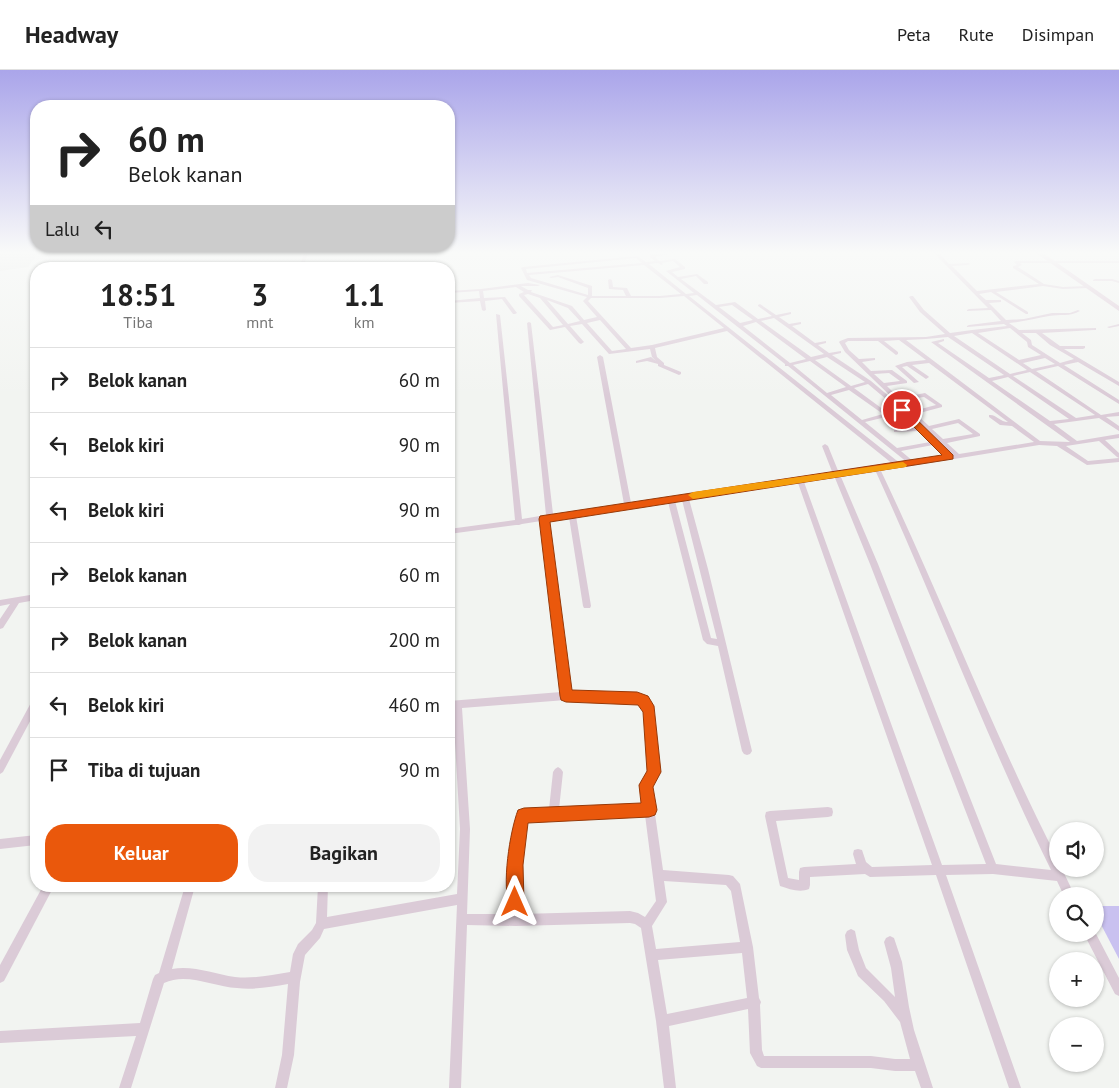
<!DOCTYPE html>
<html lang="id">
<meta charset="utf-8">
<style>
:root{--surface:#fff;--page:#f2f2f2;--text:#222;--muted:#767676;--line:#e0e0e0;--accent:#ea580c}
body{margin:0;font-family:"PT Sans",sans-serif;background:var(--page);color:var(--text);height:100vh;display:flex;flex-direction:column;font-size:19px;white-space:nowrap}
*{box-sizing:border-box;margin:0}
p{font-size:16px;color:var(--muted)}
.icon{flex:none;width:28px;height:28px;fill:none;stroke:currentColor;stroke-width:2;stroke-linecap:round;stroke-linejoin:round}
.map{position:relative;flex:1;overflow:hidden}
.drawer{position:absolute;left:30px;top:192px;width:425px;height:630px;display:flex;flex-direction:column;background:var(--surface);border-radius:20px;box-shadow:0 1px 4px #0004}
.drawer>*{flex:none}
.top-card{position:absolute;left:30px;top:30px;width:425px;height:152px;border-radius:20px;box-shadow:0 1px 4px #0004;background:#fff;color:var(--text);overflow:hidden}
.buttons{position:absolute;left:1049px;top:752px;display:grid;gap:10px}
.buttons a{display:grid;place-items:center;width:55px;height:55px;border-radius:50%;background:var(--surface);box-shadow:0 1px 4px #0004;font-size:25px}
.pin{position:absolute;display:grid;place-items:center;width:42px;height:42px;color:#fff;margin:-21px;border:2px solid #fff;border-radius:50%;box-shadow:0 1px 5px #0007}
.me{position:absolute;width:55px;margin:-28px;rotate:0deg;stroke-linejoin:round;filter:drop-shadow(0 0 4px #0008)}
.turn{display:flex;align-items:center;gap:18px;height:105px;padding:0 15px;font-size:22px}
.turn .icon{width:65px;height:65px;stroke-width:2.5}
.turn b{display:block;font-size:35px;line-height:42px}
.then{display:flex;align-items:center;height:48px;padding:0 15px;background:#0003;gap:10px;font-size:19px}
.eta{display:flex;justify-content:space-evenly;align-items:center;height:85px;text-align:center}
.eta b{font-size:30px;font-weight:800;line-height:35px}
.action{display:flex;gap:10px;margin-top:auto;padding:10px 15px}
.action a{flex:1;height:58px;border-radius:20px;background:var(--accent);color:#fff;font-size:20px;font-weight:800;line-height:58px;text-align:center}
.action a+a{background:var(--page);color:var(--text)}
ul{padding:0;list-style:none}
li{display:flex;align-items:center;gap:15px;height:65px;padding:0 15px;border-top:1px solid var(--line)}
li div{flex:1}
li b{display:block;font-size:19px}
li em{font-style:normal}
header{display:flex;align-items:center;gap:30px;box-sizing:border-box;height:70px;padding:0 25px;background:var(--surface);border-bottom:1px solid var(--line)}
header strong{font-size:24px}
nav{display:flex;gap:28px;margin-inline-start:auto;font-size:18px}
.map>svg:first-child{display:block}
</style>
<header>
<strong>Headway</strong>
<nav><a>Peta</a><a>Rute</a><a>Disimpan</a></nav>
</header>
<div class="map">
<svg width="1119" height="1018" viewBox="0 0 1119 1018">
<rect width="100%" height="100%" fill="#f2f4f1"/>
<!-- education -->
<path fill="#e4e5e2" d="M0,183h38l-10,14 -28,4z"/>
<!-- green -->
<path fill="#c9c1f0" d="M1095,836h24v53l-24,-46z"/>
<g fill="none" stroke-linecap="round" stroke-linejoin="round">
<!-- street -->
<g fill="#dbcbd7" fill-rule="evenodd">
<path d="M304,183h4l-5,16h-4z"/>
<path d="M662,183l5,1 -12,3 4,4 16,-2 10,8v2l-13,3 6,5 19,-3 11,8v2h-4l-8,-8 -15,3 35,26 19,-3 23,17 14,-3 -14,-10v-1l2,-1 16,11 15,-3v2l-12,3 10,7 12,-2v2l-9,2 23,17 11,-2v2l-8,2 11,8 12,-2v2l-9,2 39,26 33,28 -59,-57 -6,-10 1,-1 8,-3 78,-1 19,-3 -25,-22 -11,-15 2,-1h2l11,14 26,23 22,-3 35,-4 -3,-2 -37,3v-1l2,-1 32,-4 -10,-11 -24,1v-1l2,-1 19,-1 -54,-55h5l10,11 20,-1 1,1 -2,1 -16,1 25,25 62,-7 -26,-16v-2l4,-1 -3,-3 2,-1h103v2h-99l2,2 -4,2 26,17 19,3 24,-1 2,1 -2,1 -24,1 -20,-3 -47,6 32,20v2h-2l-35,-22 -12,2 7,6h15v2l-12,1 17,17 18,-1 28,-6h18l8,-3 2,1c-10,6 -20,3 -31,5 -13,2 -26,6 -40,7l10,7 77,-2v2h-2l-52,3 18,13h25v2l-2,1h-19l55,33v4l-41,-24 -14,3 55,35v4l-61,-38 -22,5 65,44 18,-3v4l-13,1 13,9v5l-20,-13 -45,6 23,17 42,-7v4l-14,2 14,13v5l-2,-1 -18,-16 -33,5 22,15 31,-3v4l-32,3 -30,-19 -18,-1 -158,26c61,128 112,262 177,389v9h4l13,27h-11l-7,-15 -64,-7 -47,1 75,213h-12l-73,-213 -66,2 -5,-3 -55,3v8l-1,4c-9,4 -20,0 -29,-3l-1,-4 -14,-66 1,-4 4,-1 58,-4 4,1 1,4 -1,4 -4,1 -52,4 12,57 11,2v-8l1,-4 4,-1 52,-3 -3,-10 1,-4 4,-1 4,1 4,12 6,5 60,-2 -134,-382 -109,16 19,70 44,182 -2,3 -3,1 -3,-1 -2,-3 -24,-105 -11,-2 -4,-4 -35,-138 -92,14 15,90 -1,2h-6l-1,-2 -14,-89 -21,3 22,172 67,2 14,8 2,8 6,63 -8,13 12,84 66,5 4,1 7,8 13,63 6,51 2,4 -1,3 2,45 2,6h107l24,3h15l-10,-37 -16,-21 -26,-25 -11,-26 -2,-15 2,-4 4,-2 4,2 4,19 7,18 29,29 -4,-29 -7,-26 2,-4 4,-2 4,2 8,24 7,45 5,23 19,58h-12l-6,-17h-20l-24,-3h-110l-4,-2 -7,-13 -2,-44 -79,17 7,62h-12l-8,-67 -15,-93 -6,-4 -5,-1 -114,3 -49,-1 -6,163h-12l8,-183 -133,24 -4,9 -15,17 -5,27 -6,73 -7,33h-12l7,-33 6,-71c-17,3 -34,6 -51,4 -23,-1 -50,-16 -73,-5l-33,105h-12l17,-52 -136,7v-12l140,-8 13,-44 2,-4 4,-2 26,-87h10l-23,83c21,-4 42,5 63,8 18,2 37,-2 55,-5l3,-18 5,-10 14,-14 4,-7 2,-37h10l-1,31 130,-23 3,-65 -7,-121 -4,1v-8l112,-9 -20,-171 -19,3 -3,1h-3l-67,9v-5l66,-9 -19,-206 4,1 22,204 24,-4 -19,-192 2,-1 2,1 22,191 71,-10 -27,-147 3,-2 3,2 28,146 166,-24 3,-2 3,1 30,-4 -11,-28 3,-2 3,2 11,27 35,-5 3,-2 2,1 15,-2 -167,-134 -72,17 2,9 7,6v2l17,7v2l-2,1 -21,-9v-2l-11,-3 -11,2v-2l15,-4 5,4 -4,-4 -2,-8 -41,5 -27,-30 -12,2 14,16 -3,2 -2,-1 -14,-16 -15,3 -31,-34v-2l5,-2 -8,-5 -33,4 1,7 21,-1 12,16 -2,1h-2l-11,-15 -17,2 1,9 -2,1 -2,-1 -2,-9 -31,2v-2l31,-3 -1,-7 -30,2v-2l32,-2 47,-6 12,2 -2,1h-17l7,4h4l-1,2 41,14 12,14 13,-3 -14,-16 4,-4 -60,-17 -6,-12 2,-1 114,-11 9,6 9,-1 -5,-4v-2zM636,188l6,5 -115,10 -1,-4zM673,191l7,6 -14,4 28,22 -8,1 -37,-30 9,-1 3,2 2,-1 -1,-1zM644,195l37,29 -21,2h-29l-4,-8 -14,-1 -1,-7 -2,-1 -2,1 1,9 14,1 3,6h-34v-10l-34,-11 -9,2 2,1 7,-1 30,11v7l-57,-17 -2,-3zM528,224l12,4 23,27 -10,2 -29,-32zM697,225l88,69v2h3l120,97 -7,1 -212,-168zM684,226l40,32 -72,17 -21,3 -43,-47 3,-3h69zM547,230l21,8 12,13 -12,3zM732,235l21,15 -13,3 -21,-16zM774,248l50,36 -13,3 -50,-36zM600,250l26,29 -14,2 -25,-28zM756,252l50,37 -16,4 -47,-37zM1010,258l17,14 1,5 13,8 -22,5 -41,-27zM972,263l55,37 -17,4 -56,-38zM1022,263h14l14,12 24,14 -14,4 -28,-18 -1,-5zM948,267l56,38 -15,3 -51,-35 6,-2v-2l-13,3 139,100 -30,-1 -134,-101 20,-1zM899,270l27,20 -19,2 -12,4 19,17 5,-1 -17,-15 5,-1 19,13 3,-2 -1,-1 -16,-11 17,-2 79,59c-8,0 -12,-8 -19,-7v2l11,8 12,1 22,16 -75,12 -12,-11 33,-7v-2l-21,-15 -30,7 -13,-12 26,-7v-2l-17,-12 -26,5 -12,-12 20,-3v-2l-15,-11 -21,1 -9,-9 13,-2v-2l-16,1 -10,-9 -4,-7 3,-2h30l18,14 2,-1v-2l-14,-11zM827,287l38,25 -14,4 -36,-26zM1045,288l10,6 -23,5 -9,-6zM810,291l36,26 -19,6 -34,-28zM1030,302l65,43 -19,3 -63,-42zM889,303l11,8 -16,2 -10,-9zM1008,307l61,42 -19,2 -58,-40zM868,314l31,26 -11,3 -34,-25zM849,320l34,24 -21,6 -31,-25zM924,327l12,8 -23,6 -11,-11zM907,341l30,29 -1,1zM902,343l14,15h-7l-17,-13zM886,347l17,12 -9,1v2l26,-1 10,11 -33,6 -32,-26zM958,353l15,11 -30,5 -11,-10zM939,374h2l12,11 -2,1zM933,375l12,12 -31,5 -13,-11zM876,402c60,131 111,268 175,398l-55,-6 -118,-300 -37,-87zM835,408l35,86 116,300 -44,1 -138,-383zM682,430l35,139 -6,-1 -36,-137zM566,630l70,2 8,5 5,65 -8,13 3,20 -85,4 4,-37 -2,-3 -3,-2 -3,2 -2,3 -4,37 -25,1 -4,1c-13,33 -11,68 -10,103h-43l3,-85 -8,-121zM645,745l11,86 -11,16 -7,-4 -8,-2 -109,3c-1,-30 -5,-65 6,-94zM664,811l62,4 5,6 9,51 -84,7 -4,-23 15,-24zM742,883l5,45 -80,16 -9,-54z"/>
<path d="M1095,209h17l7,2v2l-7,-2h-19v-1z"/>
<path d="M449,243l4,2 -2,16 -2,1z"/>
<path d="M1119,254v2l-10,2 -2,-1z"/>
<path d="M36,524v6l-17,3 -16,25 -3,1v-10l10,-15 -10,2v-6z"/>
<path d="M36,628v12l-33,62 -3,2v-14l33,-61z"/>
<path d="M36,765v10l-36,4v-10z"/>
<path d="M43,816h11l-50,95 -4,2v-18z"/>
<path d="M1095,862l24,46v18l-4,-2 -31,-60h11z"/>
</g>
<!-- secondary -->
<path fill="#dac4d3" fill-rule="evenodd" d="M1036,183h7l76,53v5z"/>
</g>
<!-- sky -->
<linearGradient id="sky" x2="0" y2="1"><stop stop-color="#aaa5ea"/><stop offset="0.56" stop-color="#f9faf9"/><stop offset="1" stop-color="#f9faf9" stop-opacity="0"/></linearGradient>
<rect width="1119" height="326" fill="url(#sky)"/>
<!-- route -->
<path fill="#ea580c" stroke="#983908" d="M902,338l4,1 47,46v4l-403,63 22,168 65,2 11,4 6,10 7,66 -8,15 4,23 -2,5 -6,2 -121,6 -5,42 1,37 -3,6 -6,2 -5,-2c-9,-22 0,-77 8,-98l6,-2 117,-5 -2,-18 8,-14 -4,-59 -5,-7 -72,-3 -5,-2 -1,-4 -21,-177 1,-3 402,-61 -43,-43 -1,-2z"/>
<!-- slow -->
<path fill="#f59e0b" d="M903,392l4,3 -1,2 -213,32 -5,-4 5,-3z"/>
</svg>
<div class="buttons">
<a><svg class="icon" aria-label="sound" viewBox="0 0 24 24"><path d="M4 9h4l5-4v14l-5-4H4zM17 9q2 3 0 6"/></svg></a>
<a><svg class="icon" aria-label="search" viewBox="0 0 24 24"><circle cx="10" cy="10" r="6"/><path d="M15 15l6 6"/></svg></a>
<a>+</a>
<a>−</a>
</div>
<div class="pin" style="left:902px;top:340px;background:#d93025"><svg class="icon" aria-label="arrive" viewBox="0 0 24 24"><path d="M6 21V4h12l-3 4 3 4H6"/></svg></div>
<svg class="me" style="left:515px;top:832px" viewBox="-20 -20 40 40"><path d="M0-17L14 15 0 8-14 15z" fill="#ea580c" stroke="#fff" stroke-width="4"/></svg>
<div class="top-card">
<div class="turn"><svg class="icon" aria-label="right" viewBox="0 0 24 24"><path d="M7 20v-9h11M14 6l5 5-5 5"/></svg><div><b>60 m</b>Belok kanan</div></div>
<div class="then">Lalu<svg class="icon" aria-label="left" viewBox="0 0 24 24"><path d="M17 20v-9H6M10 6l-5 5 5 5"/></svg></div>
</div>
<section class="drawer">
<div class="eta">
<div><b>18:51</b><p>Tiba</p></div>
<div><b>3</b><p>mnt</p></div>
<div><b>1.1</b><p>km</p></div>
</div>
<ul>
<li><svg class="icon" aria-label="right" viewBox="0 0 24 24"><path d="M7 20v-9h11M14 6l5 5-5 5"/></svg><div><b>Belok kanan</b></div><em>60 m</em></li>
<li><svg class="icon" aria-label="left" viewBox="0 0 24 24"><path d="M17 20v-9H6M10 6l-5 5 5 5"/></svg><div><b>Belok kiri</b></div><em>90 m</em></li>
<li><svg class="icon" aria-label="left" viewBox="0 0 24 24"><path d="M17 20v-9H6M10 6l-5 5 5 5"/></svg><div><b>Belok kiri</b></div><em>90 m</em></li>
<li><svg class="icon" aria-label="right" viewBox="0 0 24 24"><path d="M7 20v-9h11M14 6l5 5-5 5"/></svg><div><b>Belok kanan</b></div><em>60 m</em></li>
<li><svg class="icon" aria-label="right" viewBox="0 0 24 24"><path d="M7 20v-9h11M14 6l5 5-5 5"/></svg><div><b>Belok kanan</b></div><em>200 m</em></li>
<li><svg class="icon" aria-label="left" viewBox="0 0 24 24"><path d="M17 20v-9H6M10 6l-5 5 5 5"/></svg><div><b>Belok kiri</b></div><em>460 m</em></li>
<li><svg class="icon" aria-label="arrive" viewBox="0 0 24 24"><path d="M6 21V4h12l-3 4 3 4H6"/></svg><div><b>Tiba di tujuan</b></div><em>90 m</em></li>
</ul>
<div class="action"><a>Keluar</a><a>Bagikan</a></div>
</section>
</div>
